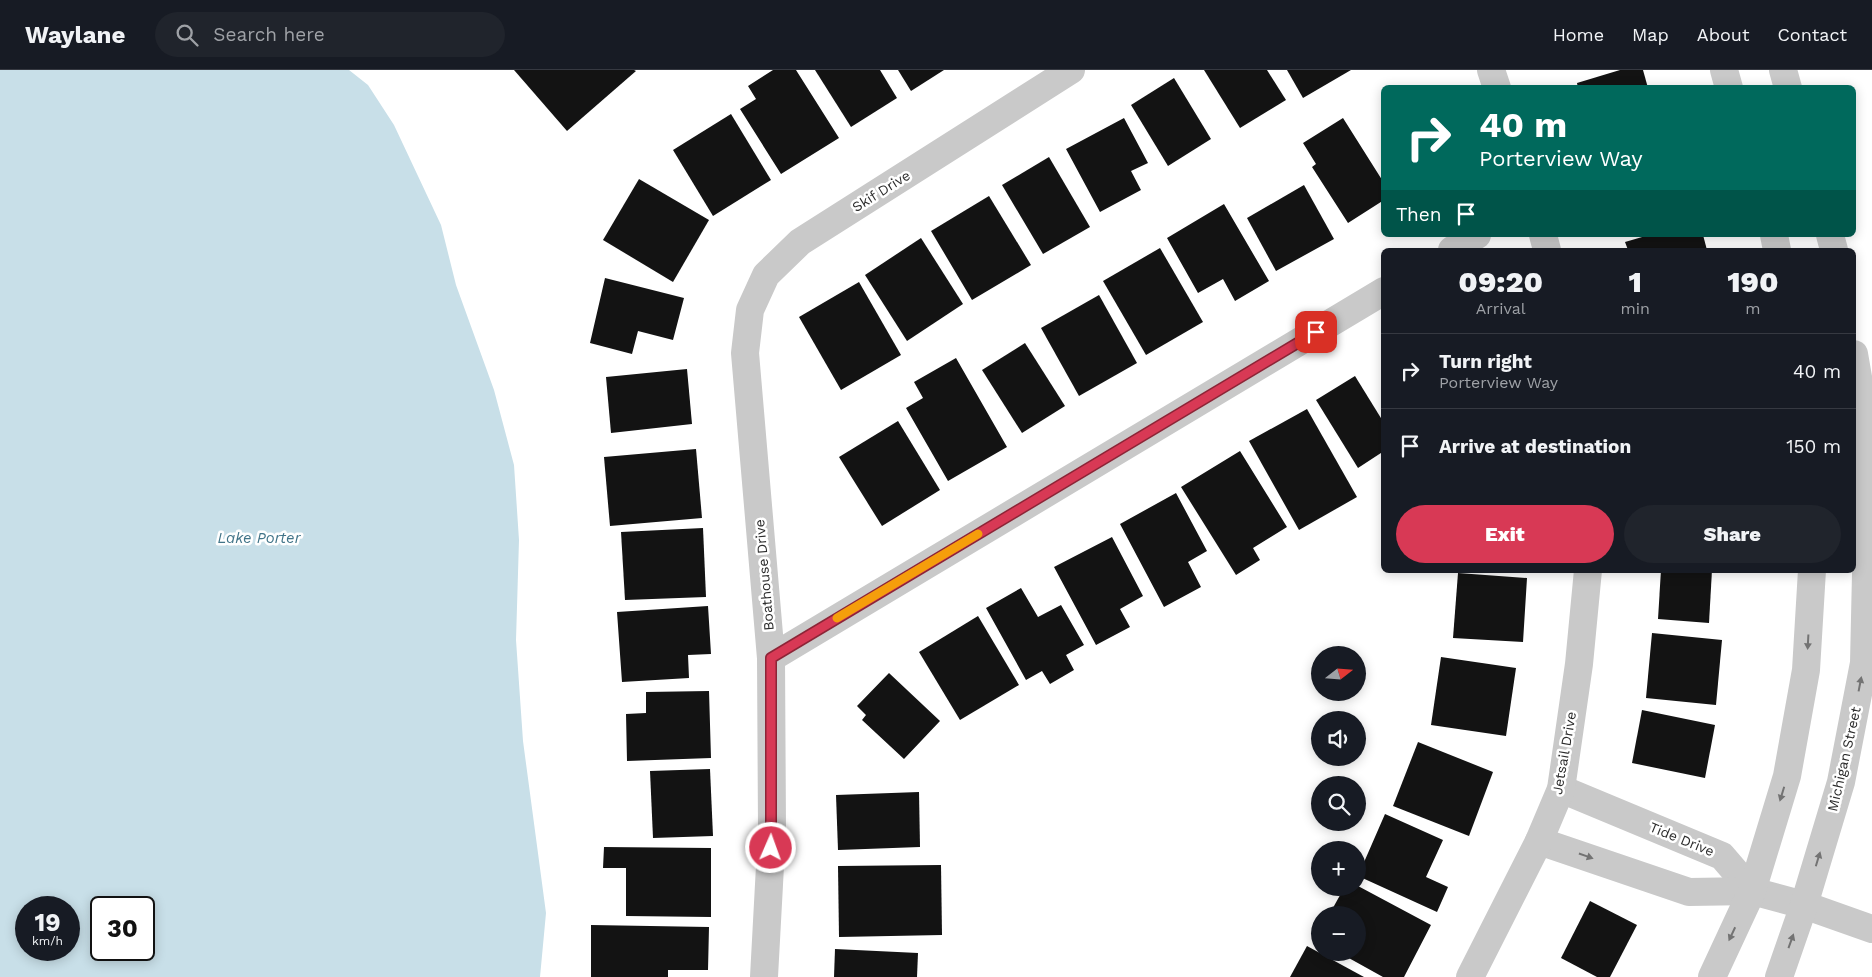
<!DOCTYPE html>
<meta charset="utf-8">
<style>
:root{--surface:#171b24;--page:#20242c;--text:#f1f3f6;--muted:#9ea1a6;--line:#363941;--accent:#d83955}
body{margin:0;font-family:"Work Sans",sans-serif;background:var(--page);color:var(--text);height:100vh;display:flex;flex-direction:column;font-size:19px;white-space:nowrap}
*{box-sizing:border-box;margin:0}
p{font-size:16px;color:var(--muted)}
.icon{flex:none;width:28px;height:28px;fill:none;stroke:currentColor;stroke-width:2;stroke-linecap:round;stroke-linejoin:round}
.map{position:relative;flex:1;overflow:hidden}
.side{position:absolute;left:1381px;top:178px;width:475px;height:325px;display:flex;flex-direction:column;background:var(--surface);border-radius:8px;box-shadow:0 2px 12px #0003}
.side>*{flex:none}
.hud{position:absolute;left:1381px;top:15px;width:475px;height:152px;border-radius:8px;box-shadow:0 2px 12px #0003;background:#00695c;color:#fff;overflow:hidden}
.needle{width:32px;rotate:73deg}
.buttons{position:absolute;left:1311px;top:576px;display:grid;gap:10px}
.buttons a{display:grid;place-items:center;width:55px;height:55px;border-radius:50%;background:var(--surface);box-shadow:0 2px 12px #0003;font-size:25px}
.speed{position:absolute;left:15px;top:826px;display:flex;gap:10px;font-size:25px;font-weight:700;text-align:center}
.speed>*{display:grid;place-content:center;width:65px;height:65px;border-radius:50%;background:var(--surface);box-shadow:0 2px 12px #0003;line-height:1}
.speed small{font-size:12px;font-weight:400}
.speed .limit{border:2px solid #111;border-radius:8px;background:#fff;color:#111}
.pin{position:absolute;display:grid;place-items:center;width:42px;height:42px;color:#fff;margin:-21px;border-radius:10px;box-shadow:0 2px 8px #0006}
.me{position:absolute;width:55px;margin:-28px;rotate:2deg;stroke-linejoin:round;filter:drop-shadow(0 0 4px #0008)}
.turn{display:flex;align-items:center;gap:18px;height:105px;padding:0 15px;font-size:22px}
.turn .icon{width:65px;height:65px;stroke-width:2.5}
.turn b{display:block;font-size:35px;line-height:42px}
.then{display:flex;align-items:center;height:48px;padding:0 15px;background:#0003;gap:10px;font-size:19px}
.eta{display:flex;justify-content:space-evenly;align-items:center;height:85px;text-align:center}
.eta b{font-size:30px;font-weight:800;line-height:35px}
.primary-button{display:flex;gap:10px;margin-top:auto;padding:10px 15px}
.primary-button a{flex:1;height:58px;border-radius:30px;background:var(--accent);color:#fff;font-size:20px;font-weight:800;line-height:58px;text-align:center}
.primary-button a+a{background:var(--page);color:var(--text)}
ul{padding:0;list-style:none}
li{display:flex;align-items:center;gap:15px;height:75px;padding:0 15px;border-top:1px solid var(--line)}
li div{flex:1}
li b{display:block;font-size:19px}
li em{font-style:normal}
header{display:flex;align-items:center;gap:30px;box-sizing:border-box;height:70px;padding:0 25px;background:var(--surface);border-bottom:1px solid var(--line)}
header strong{font-size:24px}
nav{display:flex;gap:28px;margin-inline-start:auto;font-size:18px}
.search{width:350px;height:45px;background:var(--page);display:flex;align-items:center;gap:12px;box-sizing:border-box;padding:0 18px;border-radius:28px;color:var(--muted);font-size:19px}
.map>svg:first-child{display:block}
</style>
<header>
<strong>Waylane</strong>
<div class="search"><svg class="icon" aria-label="search" viewBox="0 0 24 24"><circle cx="10" cy="10" r="6"/><path d="M15 15l6 6"/></svg>Search here</div>
<nav><a>Home</a><a>Map</a><a>About</a><a>Contact</a></nav>
</header>
<div class="map">
<svg width="1872" height="907" viewBox="0 0 1872 907">
<rect width="100%" height="100%" fill="#fff"/>
<!-- water -->
<path fill="#c8dfe8" fill-rule="evenodd" d="M0,0h349l19,15 26,40 47,100 15,60 38,105 20,75 5,75 -3,100 7,101 23,172 -6,64h-540zM26,838h43v42h-43zM101,838h43v42h-43z"/>
<!-- building -->
<g fill="#131313">
<path d="M514,0h120l2,1 -69,60z"/>
<path d="M773,0h23l43,68 -58,36 -41,-65 16,-10 -8,-13z"/>
<path d="M815,0h65l17,28 -46,29z"/>
<path d="M898,0h46l-33,21z"/>
<path d="M1204,0h63l19,30 -46,28z"/>
<path d="M1287,0h64l-48,28z"/>
<path d="M1620,0h23l5,18h-70l-1,-5z"/>
<path d="M1174,8l37,61 -43,27 -37,-61z"/>
<path d="M731,44l40,66 -58,36 -40,-66z"/>
<path d="M1124,48l24,45 -17,8 10,19 -41,22 -34,-63z"/>
<path d="M1343,48l41,65v17l-36,23 -36,-56 4,-3 -13,-21z"/>
<path d="M1049,87l41,70 -47,27 -41,-69z"/>
<path d="M639,109l70,41 -36,62 -70,-42z"/>
<path d="M1304,115l30,54 -58,32 -29,-53z"/>
<path d="M989,126l42,69 -59,35 -41,-69z"/>
<path d="M1224,134l45,77 -34,20 -12,-22 -25,14 -31,-55z"/>
<path d="M1649,165h54l4,15h-79l-3,-8z"/>
<path d="M921,168l42,66 -56,37 -42,-66z"/>
<path d="M1160,178l43,74 -57,33 -43,-74z"/>
<path d="M605,208l79,20 -11,42 -35,-9 -6,23 -42,-11z"/>
<path d="M859,212l42,73 -60,35 -42,-73z"/>
<path d="M1099,225l38,68 -58,33 -38,-68z"/>
<path d="M1025,273l40,63 -43,27 -40,-63z"/>
<path d="M956,288l51,89 -59,34 -42,-73 17,-10 -9,-16z"/>
<path d="M687,299l5,55 -81,9 -5,-56z"/>
<path d="M1355,306l29,47v28l-26,17 -42,-68z"/>
<path d="M1307,339l50,88 -58,33 -50,-89z"/>
<path d="M898,351l42,69 -58,36 -43,-69z"/>
<path d="M696,379l6,69 -92,8 -6,-69z"/>
<path d="M1240,381l47,76 -34,21 7,12 -24,15 -55,-88z"/>
<path d="M1176,423l31,58 -19,11 13,25 -37,20 -44,-83z"/>
<path d="M703,458l3,69 -81,3 -4,-68z"/>
<path d="M1112,467l31,59 -23,13 10,18 -34,18 -42,-78z"/>
<path d="M1661,500h51l-3,53 -51,-4z"/>
<path d="M1458,503l69,5 -4,64 -70,-4z"/>
<path d="M1021,518l17,29 23,-12 23,40 -18,10 8,15 -24,14 -8,-13 -16,9 -40,-72z"/>
<path d="M708,536l3,48 -23,1 1,23 -67,4 -5,-70z"/>
<path d="M978,546l41,69 -59,35 -41,-68z"/>
<path d="M1652,563l70,7 -6,65 -70,-7z"/>
<path d="M1441,587l75,11 -10,68 -75,-11z"/>
<path d="M889,603l51,48 -36,38 -42,-39 4,-5 -9,-9z"/>
<path d="M709,621l2,67 -84,3 -1,-47 20,-1v-21z"/>
<path d="M1642,640l73,15 -10,53 -73,-15z"/>
<path d="M1418,672l75,30 -24,64 -76,-30z"/>
<path d="M710,699l3,67 -60,2 -3,-67z"/>
<path d="M919,722l1,55 -82,3 -2,-55z"/>
<path d="M1385,744l58,26 -17,37 22,10 -11,25 -79,-36z"/>
<path d="M604,777l107,1v69l-85,-1v-48h-23z"/>
<path d="M941,795l1,70 -103,2 -1,-71z"/>
<path d="M1358,816l73,39 -27,52h-21l-45,-25h20v-37h-29l15,-27h14z"/>
<path d="M1590,831l47,24 -27,52h-13l-36,-19z"/>
<path d="M591,855l118,2 -1,43h-40v7h-77z"/>
<path d="M1307,876l57,31h-74z"/>
<path d="M835,879l83,4 -1,24h-83z"/>
</g>
<g fill="none" stroke-linecap="round" stroke-linejoin="round">
<!-- minor -->
<g stroke="#c9c9c9" stroke-width="28">
<path d="M1491,0l6,18"/>
<path d="M1724,0l5,18"/>
<path d="M1783,0l5,18"/>
<path d="M1543,165l4,15"/>
<path d="M1774,165l3,15"/>
<path d="M1830,165l4,15"/>
<path d="M1452,180l25,-15"/>
<path d="M771,588l613,-367"/>
<path d="M1561,719l161,67 30,35"/>
<path d="M1539,771l150,51 63,-1 52,14 68,24"/>
<path d="M764,907l8,-148 -1,-171 -26,-305 5,-43 16,-35 34,-33 271,-172"/>
<path d="M1470,907l69,-136 22,-52 18,-125 9,-94"/>
<path d="M1712,907l40,-86 35,-115 19,-106 6,-100"/>
<path d="M1779,907l25,-72 37,-123 23,-119 3,-135 -4,-122 -9,-52"/>
</g>
</g>
<!-- one-way arrows -->
<defs><path id="oneway-solid" d="M-6-.8H1V-3.2L6.5 0L1 3.2V.8H-6Z" transform="scale(1.25)"/></defs>
<g fill="#737373">
<use href="#oneway-solid" transform="translate(1808 572) rotate(93)"/>
<use href="#oneway-solid" transform="translate(1860 614) rotate(-79)"/>
<use href="#oneway-solid" transform="translate(1782 724) rotate(107)"/>
<use href="#oneway-solid" transform="translate(1586 786) rotate(19)"/>
<use href="#oneway-solid" transform="translate(1818 789) rotate(-73)"/>
<use href="#oneway-solid" transform="translate(1732 864) rotate(115)"/>
<use href="#oneway-solid" transform="translate(1791 871) rotate(-70)"/>
</g>
<g fill="none" stroke-linecap="round" stroke-linejoin="round">
<defs>
<path id="route" d="M771,778v-190l545,-326"/>
</defs>
<!-- route casing -->
<use href="#route" stroke="#8c2537" stroke-width="12"/>
<!-- route -->
<use href="#route" stroke="#d83955" stroke-width="9"/>
<!-- slow -->
<path stroke="#f59e0b" stroke-width="9" d="M837,548l141,-84"/>
</g>
<g text-anchor="middle" dominant-baseline="central" stroke-width="5" stroke-linejoin="round" paint-order="stroke">
<!-- street labels -->
<g font-size="14" fill="#2c2c2c" stroke="#fff">
<text transform="translate(881 121) rotate(-32)">Skif Drive</text>
<text transform="translate(764 505) rotate(-95)">Boathouse Drive</text>
<text transform="translate(1564 683) rotate(-80)">Jetsail Drive</text>
<text transform="translate(1844 689) rotate(-77)">Michigan Street</text>
<text transform="translate(1682 769) rotate(22)">Tide Drive</text>
</g>
<!-- water labels -->
<g font-size="15" font-style="italic" fill="#417488" stroke="#fff">
<text x="259" y="468">Lake Porter</text>
</g>
</g>
</svg>
<div class="buttons">
<a><svg class="needle" viewBox="-14 -14 28 28"><path d="M0-13l5 13h-10z" fill="#e53935"/><path d="M0 13l5-13h-10z" fill="#9ea1a6"/></svg></a>
<a><svg class="icon" aria-label="sound" viewBox="0 0 24 24"><path d="M4 9h4l5-4v14l-5-4H4zM17 9q2 3 0 6"/></svg></a>
<a><svg class="icon" aria-label="search" viewBox="0 0 24 24"><circle cx="10" cy="10" r="6"/><path d="M15 15l6 6"/></svg></a>
<a>+</a>
<a>−</a>
</div>
<div class="speed"><div>19<small>km/h</small></div><div class="limit">30</div></div>
<div class="pin" style="left:1316px;top:262px;background:#d93025"><svg class="icon" aria-label="arrive" viewBox="0 0 24 24"><path d="M6 21V4h12l-3 4 3 4H6"/></svg></div>
<svg class="me" style="left:771px;top:778px" viewBox="-20 -20 40 40"><circle r="17" fill="#d83955" stroke="#fff" stroke-width="3"/><path d="M0-11L8 9 0 5-8 9z" fill="#fff"/></svg>
<div class="hud">
<div class="turn"><svg class="icon" aria-label="right" viewBox="0 0 24 24"><path d="M7 20v-9h11M14 6l5 5-5 5"/></svg><div><b>40 m</b>Porterview Way</div></div>
<div class="then">Then<svg class="icon" aria-label="arrive" viewBox="0 0 24 24"><path d="M6 21V4h12l-3 4 3 4H6"/></svg></div>
</div>
<section class="side">
<div class="eta">
<div><b>09:20</b><p>Arrival</p></div>
<div><b>1</b><p>min</p></div>
<div><b>190</b><p>m</p></div>
</div>
<ul>
<li><svg class="icon" aria-label="right" viewBox="0 0 24 24"><path d="M7 20v-9h11M14 6l5 5-5 5"/></svg><div><b>Turn right</b><p>Porterview Way</p></div><em>40 m</em></li>
<li><svg class="icon" aria-label="arrive" viewBox="0 0 24 24"><path d="M6 21V4h12l-3 4 3 4H6"/></svg><div><b>Arrive at destination</b></div><em>150 m</em></li>
</ul>
<div class="primary-button"><a>Exit</a><a>Share</a></div>
</section>
</div>
